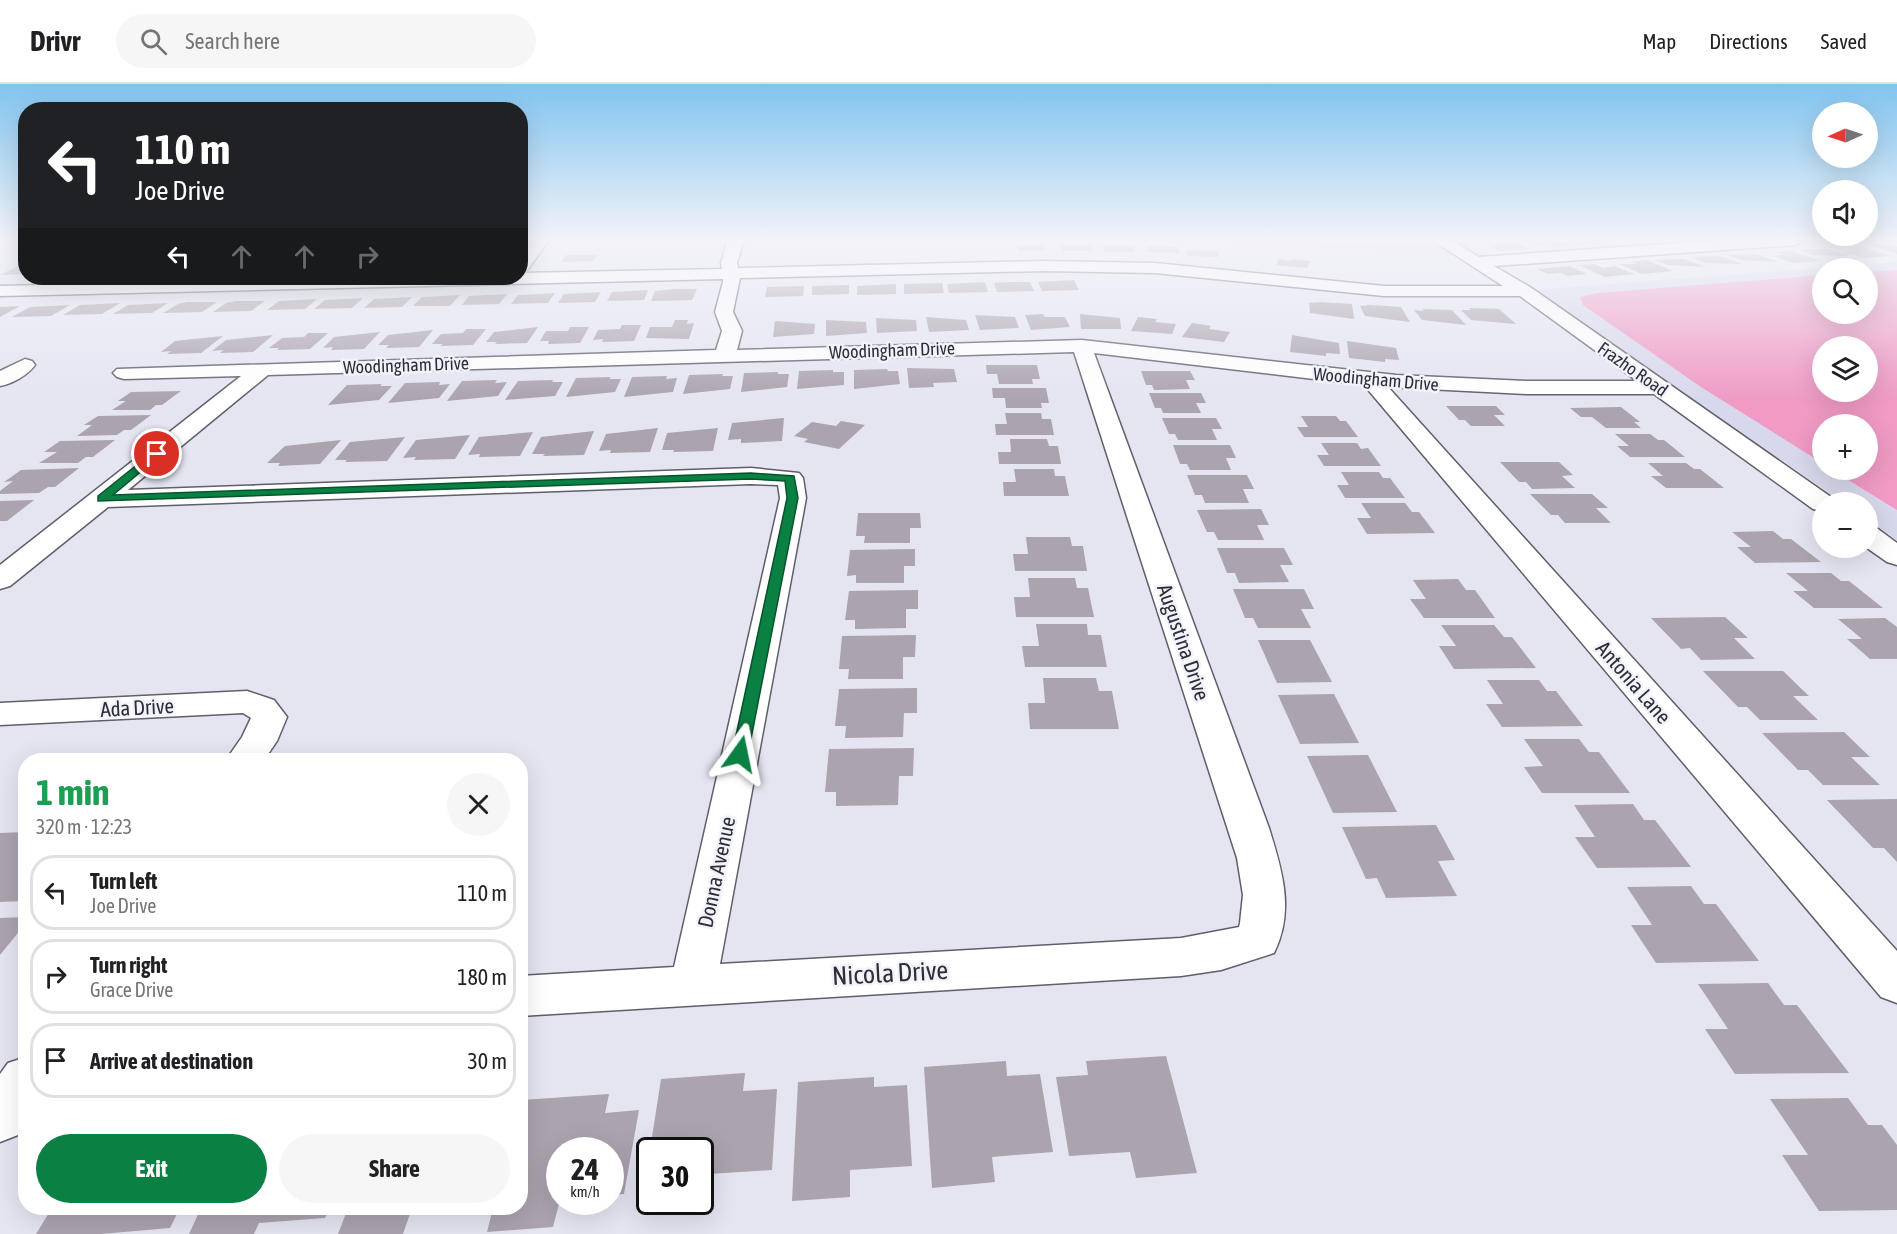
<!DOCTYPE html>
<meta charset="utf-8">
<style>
:root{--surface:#fff;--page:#f6f6f6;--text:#202124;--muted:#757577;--line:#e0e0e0;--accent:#0b8043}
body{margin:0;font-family:"Asap Condensed",sans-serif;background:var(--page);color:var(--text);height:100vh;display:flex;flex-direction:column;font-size:22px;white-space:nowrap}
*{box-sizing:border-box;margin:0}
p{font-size:20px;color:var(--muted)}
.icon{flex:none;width:33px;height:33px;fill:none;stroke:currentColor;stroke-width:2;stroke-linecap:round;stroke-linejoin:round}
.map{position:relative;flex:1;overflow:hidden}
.sheet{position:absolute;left:18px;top:669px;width:510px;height:462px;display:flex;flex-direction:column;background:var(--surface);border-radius:24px;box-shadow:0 6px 24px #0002}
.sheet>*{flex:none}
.top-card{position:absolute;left:18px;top:18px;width:510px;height:183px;border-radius:24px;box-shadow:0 6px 24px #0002;background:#202124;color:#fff;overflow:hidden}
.needle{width:39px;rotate:267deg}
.buttons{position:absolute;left:1812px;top:18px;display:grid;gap:12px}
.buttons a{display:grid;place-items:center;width:66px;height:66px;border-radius:50%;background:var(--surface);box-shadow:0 6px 24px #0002;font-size:30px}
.speed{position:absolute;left:546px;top:1053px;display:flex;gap:12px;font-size:30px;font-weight:700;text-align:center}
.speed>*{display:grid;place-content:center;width:78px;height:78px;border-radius:50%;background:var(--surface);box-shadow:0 6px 24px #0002;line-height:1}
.speed small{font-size:15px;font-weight:400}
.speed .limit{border:3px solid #111;border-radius:9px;background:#fff;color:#111}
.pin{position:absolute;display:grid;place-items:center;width:51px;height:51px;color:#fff;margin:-26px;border:3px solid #fff;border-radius:50%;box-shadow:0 2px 6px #0007}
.me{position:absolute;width:66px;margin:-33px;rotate:12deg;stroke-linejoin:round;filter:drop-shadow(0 0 4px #0008)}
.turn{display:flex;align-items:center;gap:21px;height:126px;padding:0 18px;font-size:27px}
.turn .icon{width:78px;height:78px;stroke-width:2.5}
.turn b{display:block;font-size:42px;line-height:51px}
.lanes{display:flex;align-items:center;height:57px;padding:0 18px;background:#0003;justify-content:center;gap:30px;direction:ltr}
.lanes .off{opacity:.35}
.round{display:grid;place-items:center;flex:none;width:63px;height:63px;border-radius:32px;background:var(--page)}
.overview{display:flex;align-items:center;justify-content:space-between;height:102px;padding:0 18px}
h1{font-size:36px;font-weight:700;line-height:45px;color:#1e9e55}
.primary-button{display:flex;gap:12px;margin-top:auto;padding:12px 18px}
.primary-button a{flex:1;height:69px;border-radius:36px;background:var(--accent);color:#fff;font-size:24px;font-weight:700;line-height:69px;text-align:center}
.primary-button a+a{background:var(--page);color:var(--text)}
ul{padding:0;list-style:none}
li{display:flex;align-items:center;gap:18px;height:75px;margin:0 12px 9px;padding:0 6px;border:3px solid var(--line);border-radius:24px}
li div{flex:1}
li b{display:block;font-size:22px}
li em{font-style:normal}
header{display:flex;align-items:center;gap:36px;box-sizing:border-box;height:84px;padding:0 30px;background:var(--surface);border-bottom:2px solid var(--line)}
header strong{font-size:28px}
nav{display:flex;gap:33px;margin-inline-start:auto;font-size:21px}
.search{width:420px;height:54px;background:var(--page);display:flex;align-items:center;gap:15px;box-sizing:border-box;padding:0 21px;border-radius:33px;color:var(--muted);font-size:22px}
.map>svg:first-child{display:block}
</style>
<header>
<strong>Drivr</strong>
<div class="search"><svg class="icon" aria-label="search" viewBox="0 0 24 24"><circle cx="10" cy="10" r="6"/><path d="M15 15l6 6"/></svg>Search here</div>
<nav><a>Map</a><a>Directions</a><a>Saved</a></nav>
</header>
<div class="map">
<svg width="1897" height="1150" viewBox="0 0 1897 1150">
<rect width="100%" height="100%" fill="#e5e5f2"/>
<!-- built -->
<path fill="#d8d8ec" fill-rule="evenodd" d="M1897,178v278l-29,-21v-17h-25l-309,-212zM1822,184h46v46h-46zM1822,262h46v46h-46zM1822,340h46v46h-46z"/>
<!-- green -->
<path fill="#f8c8de" d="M1204,156h224l25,16z"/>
<!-- forest -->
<path fill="#f09ac4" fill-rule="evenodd" d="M1897,186v240l-65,-40h36v-46h-46v39l-121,-76 -118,-82 -3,-8 18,-4 224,-18v39h46v-42zM1822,262h46v46h-46z"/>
<!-- building -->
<g fill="#aba3ae">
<path d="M1525,156h33l12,6 -14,1 -6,-3 -11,2z"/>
<path d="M1567,156h31l7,3 -28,2z"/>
<path d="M1514,158l16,7 -31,2 -9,-5 12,-1 -6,-2z"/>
<path d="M1881,160l16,3v7l-29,-9z"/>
<path d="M1043,161l3,5 -27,1 -2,-5z"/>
<path d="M1060,161h31l2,6h-31z"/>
<path d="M1102,161l31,1 1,6 -31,-1z"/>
<path d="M1147,162l31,1 1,6 -31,-1z"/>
<path d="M1860,162l31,10 -27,2 -19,-6 12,-2 -10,-3z"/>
<path d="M1826,165l24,7 -37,-1 -15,-5z"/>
<path d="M1186,166l31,1 2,6 -32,-1z"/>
<path d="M1791,167l30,10 -29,2 -19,-7 13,-1 -9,-3z"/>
<path d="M1756,170l23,8 -37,-2 -14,-5z"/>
<path d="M566,171h32l-5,6 -32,1z"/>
<path d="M1720,172l22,8 -37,-1 -14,-6z"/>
<path d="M1279,175l12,2v-2l20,2 -4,7 -31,-3z"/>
<path d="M1684,175l21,8 -37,-2 -14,-5z"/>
<path d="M1646,176l27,11 -31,3 -23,-10h19l-7,-2z"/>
<path d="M1594,180l9,4 12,-2 19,8 -29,3 -26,-12z"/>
<path d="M1569,182l18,8 -19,2 -7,-3 -13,1 -11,-5z"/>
<path d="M16,183h10v7l-26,1z"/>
<path d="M1074,196l5,10 -37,1 -4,-9z"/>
<path d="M985,198l3,10 -39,1 -2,-9z"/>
<path d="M1011,198h19l4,9 -37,1 -3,-9z"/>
<path d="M942,199l2,10 -40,1v-10z"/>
<path d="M896,200v10l-39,1v-9z"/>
<path d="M849,201v9l-37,1v-9z"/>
<path d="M804,202l-1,10 -38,1 2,-10z"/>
<path d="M675,205h22l-5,11 -41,1 4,-10z"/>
<path d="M648,206l-4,10 -37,1 5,-9z"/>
<path d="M601,208l-6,10 -37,1 6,-9z"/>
<path d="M555,209l-7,10 -37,1 7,-9z"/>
<path d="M507,210l-8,10 -37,1 7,-9z"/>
<path d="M460,211l-10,11h-37l9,-9z"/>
<path d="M412,213l-10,10 -38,1 10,-9z"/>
<path d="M363,214l-11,10 -38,1 11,-9z"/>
<path d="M317,215l-12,10 -38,1 12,-9z"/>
<path d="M236,217h29l-14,10 -38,1 13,-9z"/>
<path d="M187,218h30l-15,10 -39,1 15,-9z"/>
<path d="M1320,218l32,2 2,15 -44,-6 -1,-10z"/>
<path d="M120,219l-18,11 -39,1 17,-10z"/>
<path d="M168,219l-16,10 -39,1 15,-9z"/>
<path d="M70,221l-19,11 -39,1 18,-10z"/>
<path d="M1370,221l31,2 9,15 -45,-6 -5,-10z"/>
<path d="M20,222l-20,11v-10z"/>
<path d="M1469,224l30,1 17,15 -45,-4 -10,-10h10z"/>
<path d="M1422,225l30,1 14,15 -44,-5 -8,-10 10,1z"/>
<path d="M1043,230l2,3h20l5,10 -39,3 -6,-15z"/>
<path d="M1080,230l40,4 1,11h-40z"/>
<path d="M975,231l40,2 4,11 -39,2z"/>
<path d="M926,233l40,3 3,10 -40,2z"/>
<path d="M1138,233l19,2 -2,3 21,2 -4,10 -41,-3z"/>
<path d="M876,234l40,2 1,11 -40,2z"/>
<path d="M675,236h13l-1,4 7,-1 -5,16 -43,-1 4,-11h22z"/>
<path d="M826,236l40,2 1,11 -41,3z"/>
<path d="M775,237l40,3 -1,10 -41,3z"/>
<path d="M1192,239l19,3 -2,3 21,3 -6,10 -42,-5z"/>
<path d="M622,241h19l-7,16 -32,1 1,-3 -10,1 5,-10 22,-1z"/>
<path d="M538,243l-11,16 -32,1 2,-2h-11l8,-10z"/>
<path d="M570,243h19l-9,16 -32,1 1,-3h-9l6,-10h22z"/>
<path d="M466,245h20l-13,16 -33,1 3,-2h-11l9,-10 22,-1z"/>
<path d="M433,246l-14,17 -33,1 3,-3h-11l10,-10z"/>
<path d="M380,248l-16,17 -33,1 2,-3 -10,1 11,-11z"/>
<path d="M308,249h20l-18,16 -33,1 2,-2h-10l13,-10 22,-1z"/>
<path d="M273,251l-20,17 -33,1 3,-3 -11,1 14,-11z"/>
<path d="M1292,251l47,8 1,11 -14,-1v3l-36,-4z"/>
<path d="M223,252l-22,17 -34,1 4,-3 -10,1 14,-11z"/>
<path d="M1347,257l49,7 3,12 -14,-1v3l-36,-4z"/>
<path d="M986,281h51l3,14h-8l1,5h-34l-2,-10h-10z"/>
<path d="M907,284l47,1 3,13 -24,1 1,4 -25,1z"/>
<path d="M887,285l1,2h10l2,13 -46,5v-19z"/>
<path d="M833,286v2h11v13l-47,4 2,-18z"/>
<path d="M1141,287h49l5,9h-9l4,9 -36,1 -2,-5h-6z"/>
<path d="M778,288v2h11l-2,13 -46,5 3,-19z"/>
<path d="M723,290l-1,2h11l-3,13 -47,5 6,-19z"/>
<path d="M667,292l-1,3 11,-1 -4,14 -49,5 8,-20z"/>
<path d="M611,293l-2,2h12l-6,13 -49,5 10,-19z"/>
<path d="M497,296l-2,3 12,-1 -9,14 -51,5 15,-20z"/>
<path d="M553,296l-1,2h11l-8,14 -50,4 13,-19z"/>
<path d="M440,298l-1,3 11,-1 -11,14 -51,5 17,-20z"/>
<path d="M382,300l-2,2h12l-13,14 -51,5 19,-20z"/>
<path d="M992,304h54l3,15h-8l1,5h-36l-1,-10h-12z"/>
<path d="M181,307l-19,14h-6l-6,5h-38l14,-9h-8l13,-9z"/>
<path d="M1149,309h52l5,10h-10l5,10h-38l-2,-5h-6z"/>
<path d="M1446,322h50l9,9h-11l11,11h-34l-6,-6h-6z"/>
<path d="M1621,323l19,15h-6l7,6h-35l-14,-11h-11l-11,-9z"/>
<path d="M1005,329h36l1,6h9l3,16h-58l-1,-11h12z"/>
<path d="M151,331l-20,15h-7l-7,5 -40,1 15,-11h-8l14,-9z"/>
<path d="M1301,332h35l4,5h6l12,16h-54l-7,-10h11z"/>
<path d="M784,334l-2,23 -41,2v-4l-13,1 4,-17z"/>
<path d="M1162,334h54l6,11h-10l5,11h-39l-3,-6h-6z"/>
<path d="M841,337l24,4 -26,24 -35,-7 4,-3 -14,-3 18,-14 24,4z"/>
<path d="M658,344l-8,24 -40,1 1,-3 -12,1 7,-17z"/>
<path d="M718,344l-5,23 -40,1 1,-2h-12l5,-17z"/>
<path d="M594,347l-10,24 -41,1 2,-2h-13l9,-17z"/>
<path d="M533,348l-13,24 -41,1 1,-3 -12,1 11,-18z"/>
<path d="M1615,350h35l8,6h6l21,17h-55l-13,-11h12z"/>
<path d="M470,351l-15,24 -41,1 2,-3 -13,1 13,-18z"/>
<path d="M405,353l-18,24 -42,1 2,-2h-12l15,-18z"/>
<path d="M1010,355h37l2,7h9l3,18h-62l-1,-12h13z"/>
<path d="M115,356l-22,17h-7l-8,6h-39l18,-11h-13l16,-11z"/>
<path d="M341,356l-21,24 -42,2 2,-3h-13l18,-17z"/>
<path d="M1321,359h36l4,6 7,-1 13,18h-57l-7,-11h12z"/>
<path d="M1173,361h57l6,13h-10l5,12h-41l-3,-6h-7z"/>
<path d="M1500,378h59l14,13 -11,1 13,12 -43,1 -6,-7h-7z"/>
<path d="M1648,379h38l8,6h6l24,19h-58l-15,-12h12z"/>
<path d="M79,384l-24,19h-7l-9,6 -39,1v-3l13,-10 -9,1 17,-12z"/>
<path d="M1014,385h40l1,7h10l4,20h-65l-1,-14h13z"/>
<path d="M1341,388h38l4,6h7l15,20h-60l-8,-13h12z"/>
<path d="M1187,391h60l7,14h-11l6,14h-44l-3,-8h-7z"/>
<path d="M1530,410h62l16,14h-12l15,15h-46l-7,-8h-7z"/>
<path d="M34,416l-27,21h-7v-20z"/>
<path d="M1361,419h44l7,9h7l16,21 -68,1 -10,-16h14z"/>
<path d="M1261,425l8,16h-12l7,15h-46l-4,-8h-7l-10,-22z"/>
<path d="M858,429h62l1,15h-11v15h-46l1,-7h-9z"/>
<path d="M1773,447l10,8h8l30,23 -66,1 -18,-16h14l-19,-15z"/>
<path d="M1026,453h44l2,9h11l4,25h-72l-2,-17h15z"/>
<path d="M1217,464h67l9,17h-13l9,17 -50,1 -4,-10h-8z"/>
<path d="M915,465v17h-11v17h-48v-8l-9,1 3,-26z"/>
<path d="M1786,489h45l10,8h8l34,27h-69l-21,-17h15z"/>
<path d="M1028,494h47l2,10h11l6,29h-78l-2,-20h16z"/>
<path d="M1458,495l8,11h9l20,28h-71l-14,-19h16l-13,-19z"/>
<path d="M1233,505h71l10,20h-13l10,19h-53l-5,-10h-8z"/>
<path d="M918,506v19h-12v19l-51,1v-9h-10l4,-29z"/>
<path d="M1725,533l23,21h-14l21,21 -54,1 -11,-12 -9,1 -30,-31z"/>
<path d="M1885,534l12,9v32h-27l-23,-20h15l-24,-20z"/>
<path d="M1036,540h51l1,11h13l6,32h-82l-3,-21h17z"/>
<path d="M1441,541h53l10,12h8l24,31 -82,1 -15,-23h17z"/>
<path d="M916,551l-1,22h-12v22h-55l1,-10h-10l3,-33z"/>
<path d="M1258,556h52l22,42 -55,1z"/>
<path d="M1703,587h80l26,25h-16l25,24h-58l-13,-13h-9z"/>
<path d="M1043,594h53l3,13h13l7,38h-89l-2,-26h17z"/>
<path d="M1487,596h52l8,11h9l27,35 -81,1 -16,-23h17z"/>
<path d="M917,604v25h-13l-1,24 -58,1 1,-12h-11l4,-37z"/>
<path d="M1334,610l25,49 -59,1 -22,-49z"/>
<path d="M1844,648l26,25h-19l29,28h-57l-15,-15h-10l-36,-37z"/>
<path d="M1524,655h55l10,13h10l31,41h-88l-18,-26 19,-1z"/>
<path d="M914,664l-1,28h-14l-1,29 -62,1v-14h-11l4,-43z"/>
<path d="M156,671l-5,5h-88l2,-2z"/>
<path d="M1368,671l29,57 -64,1 -26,-57z"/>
<path d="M1897,715v63l-13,-14h-11l-46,-48z"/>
<path d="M1633,720l11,16h11l36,47 -94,1 -22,-31h20l-21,-32z"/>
<path d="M1436,741l19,35 -17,1 19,35 -71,2 -9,-20 -11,1 -24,-52z"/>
<path d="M26,748v69l-26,1v-69z"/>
<path d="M1691,802l13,18h12l43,57 -103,2 -25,-38h21l-25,-38z"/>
<path d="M26,833v6l-26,32v-37z"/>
<path d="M1768,899l16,22h13l52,68 -114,1 -30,-45h23l-30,-45z"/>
<path d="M1166,972l31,117 -61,5 -6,-26 -61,4 -13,-79 32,-2 -2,-14z"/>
<path d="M1006,977l1,15 33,-2 13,78 -61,5 3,25 -63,6 -8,-121z"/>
<path d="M745,989l-2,18 34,-2 -5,81 -63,4 -4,27h-5v-51h-50l11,-71z"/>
<path d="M874,993v10l33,-2 5,81 -62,4v27l-58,4 6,-119z"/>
<path d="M609,1010l-4,19 34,-3 -15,84 -14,1v-45h-50v50l-7,27 -66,5 6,-24h27l2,-108z"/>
<path d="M1848,1014l20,27h14l15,20v65l-78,1 -37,-56h26l-38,-56z"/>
<path d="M648,1075l2,43 24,1 -33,3z"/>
<path d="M52,1124h128l-10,20 -69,6h-65z"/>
<path d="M201,1124h129l-5,10 -66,5 -5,11h-65z"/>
<path d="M348,1124h64l-9,26h-65z"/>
</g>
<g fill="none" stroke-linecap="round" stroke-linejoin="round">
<defs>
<g id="minor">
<path d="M534,156h15l-23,32 -6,1v-16z"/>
<path d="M728,156h16l-7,23 1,5 306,-7 111,2 229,23h119l-71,-46h19l28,17 243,-17h81l-7,5 -302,21 36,21 301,210 4,5h-13v9l-9,-2 -159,-115h-127l-139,-7 509,564v52l-16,-6 -517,-612 -270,-32 175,475c13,42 26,83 5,125l-53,17 -40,6 -661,40v-40l154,-9 106,-469 -2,-13 -27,-1 -643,23 -98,79 -10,3v-24l241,-189 -117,3 -7,-2 -4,-4 4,-4 599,-19 6,-19 -7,-19 8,-30v-3l-723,17v-10l348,-8h172v-5l202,-4 -1,-6zM1044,187l111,2 229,23h136l117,85h-110l-131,-6 -314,-35 -345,10 5,-19 -9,-19 7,-34zM1074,268l163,506 6,37 -3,28 -1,4 -58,11 -461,26 86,-466 -3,-20 -4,-5 -48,-5 -623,22 140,-115z"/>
<path d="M25,275l7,2 3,4c-7,10 -23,19 -35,21v-15z"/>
<path d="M1868,443l10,2 19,14v22l-10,-3 -20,-14z"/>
<path d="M247,607l27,9 13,17 -10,24 -13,19h-38l16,-23 9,-19 -8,-5 -243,12v-22z"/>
<path d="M26,973v67l-8,11 -18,7v-68l8,-11z"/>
</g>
</defs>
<!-- minor casing -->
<use href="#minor" stroke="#5f5e6a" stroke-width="3"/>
<!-- minor -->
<use href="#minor" fill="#fff" fill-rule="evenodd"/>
</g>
<!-- sky -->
<linearGradient id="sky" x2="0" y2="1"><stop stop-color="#81c4ef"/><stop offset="0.49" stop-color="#f3f3f9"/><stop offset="1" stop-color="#f3f3f9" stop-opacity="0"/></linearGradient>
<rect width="1897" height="317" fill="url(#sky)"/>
<!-- route -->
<path fill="#0b8043" stroke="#07532c" stroke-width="1.5" d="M154,367l8,3 -49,41 638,-22 43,3 4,22 -50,256 -8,5 -8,-5 55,-256 -2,-17 -34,-2 -653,22v-5z"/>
<g text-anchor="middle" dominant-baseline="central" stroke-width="5" stroke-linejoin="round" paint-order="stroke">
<!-- far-street labels -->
<g font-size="18" fill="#2e2e33" stroke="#f2f2fd">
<text transform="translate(892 266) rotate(-2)">Woodingham Drive</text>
<text transform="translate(406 281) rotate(-2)">Woodingham Drive</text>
<text transform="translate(1633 285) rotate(35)">Frazho Road</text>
<text transform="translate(1376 295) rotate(5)">Woodingham Drive</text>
</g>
<!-- street labels -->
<g font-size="21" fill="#2e2e33" stroke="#f2f2fd">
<text transform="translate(1184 558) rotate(71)">Augustina Drive</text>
<text transform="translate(1634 598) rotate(49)">Antonia Lane</text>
<text transform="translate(137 623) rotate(-3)">Ada Drive</text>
<text transform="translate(716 788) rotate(-78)">Donna Avenue</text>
</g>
<!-- near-street labels -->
<g font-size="26" fill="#2e2e33" stroke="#f2f2fd">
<text transform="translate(890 889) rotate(-3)">Nicola Drive</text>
</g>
</g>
</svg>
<div class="buttons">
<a><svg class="needle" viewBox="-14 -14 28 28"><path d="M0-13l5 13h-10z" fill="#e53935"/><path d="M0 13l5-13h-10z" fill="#757577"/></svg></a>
<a><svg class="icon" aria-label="sound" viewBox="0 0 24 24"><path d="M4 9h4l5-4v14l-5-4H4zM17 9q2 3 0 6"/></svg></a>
<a><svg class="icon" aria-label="search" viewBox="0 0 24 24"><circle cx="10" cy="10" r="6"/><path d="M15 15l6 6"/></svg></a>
<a><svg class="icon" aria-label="layers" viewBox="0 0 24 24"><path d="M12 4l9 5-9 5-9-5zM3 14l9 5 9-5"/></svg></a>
<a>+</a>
<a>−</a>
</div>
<div class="speed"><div>24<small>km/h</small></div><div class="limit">30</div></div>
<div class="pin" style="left:157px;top:370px;background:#d93025"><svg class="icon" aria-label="arrive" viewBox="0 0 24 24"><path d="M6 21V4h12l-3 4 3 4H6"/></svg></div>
<svg class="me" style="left:740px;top:670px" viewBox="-20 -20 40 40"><path d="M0-17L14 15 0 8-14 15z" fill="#0b8043" stroke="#fff" stroke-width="4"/></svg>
<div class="top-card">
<div class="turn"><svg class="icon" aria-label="left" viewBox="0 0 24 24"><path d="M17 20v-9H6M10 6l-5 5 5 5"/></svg><div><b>110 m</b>Joe Drive</div></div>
<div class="lanes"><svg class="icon" aria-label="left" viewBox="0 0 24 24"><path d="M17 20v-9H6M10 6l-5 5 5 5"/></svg><svg class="icon off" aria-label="ahead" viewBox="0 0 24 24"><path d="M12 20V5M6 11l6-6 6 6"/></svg><svg class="icon off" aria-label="ahead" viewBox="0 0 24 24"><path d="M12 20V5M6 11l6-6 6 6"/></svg><svg class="icon off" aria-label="right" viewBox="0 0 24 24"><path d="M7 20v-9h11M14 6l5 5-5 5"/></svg></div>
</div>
<section class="sheet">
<div class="overview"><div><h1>1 min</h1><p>320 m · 12:23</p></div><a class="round"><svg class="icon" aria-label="close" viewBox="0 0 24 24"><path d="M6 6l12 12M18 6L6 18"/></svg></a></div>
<ul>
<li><svg class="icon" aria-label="left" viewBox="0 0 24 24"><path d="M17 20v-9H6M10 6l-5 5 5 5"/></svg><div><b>Turn left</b><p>Joe Drive</p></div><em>110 m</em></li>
<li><svg class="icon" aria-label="right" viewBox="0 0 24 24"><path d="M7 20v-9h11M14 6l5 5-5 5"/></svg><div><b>Turn right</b><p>Grace Drive</p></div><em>180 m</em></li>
<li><svg class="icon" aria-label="arrive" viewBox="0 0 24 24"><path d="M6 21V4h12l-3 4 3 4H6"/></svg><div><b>Arrive at destination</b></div><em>30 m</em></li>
</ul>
<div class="primary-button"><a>Exit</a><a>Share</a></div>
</section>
</div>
